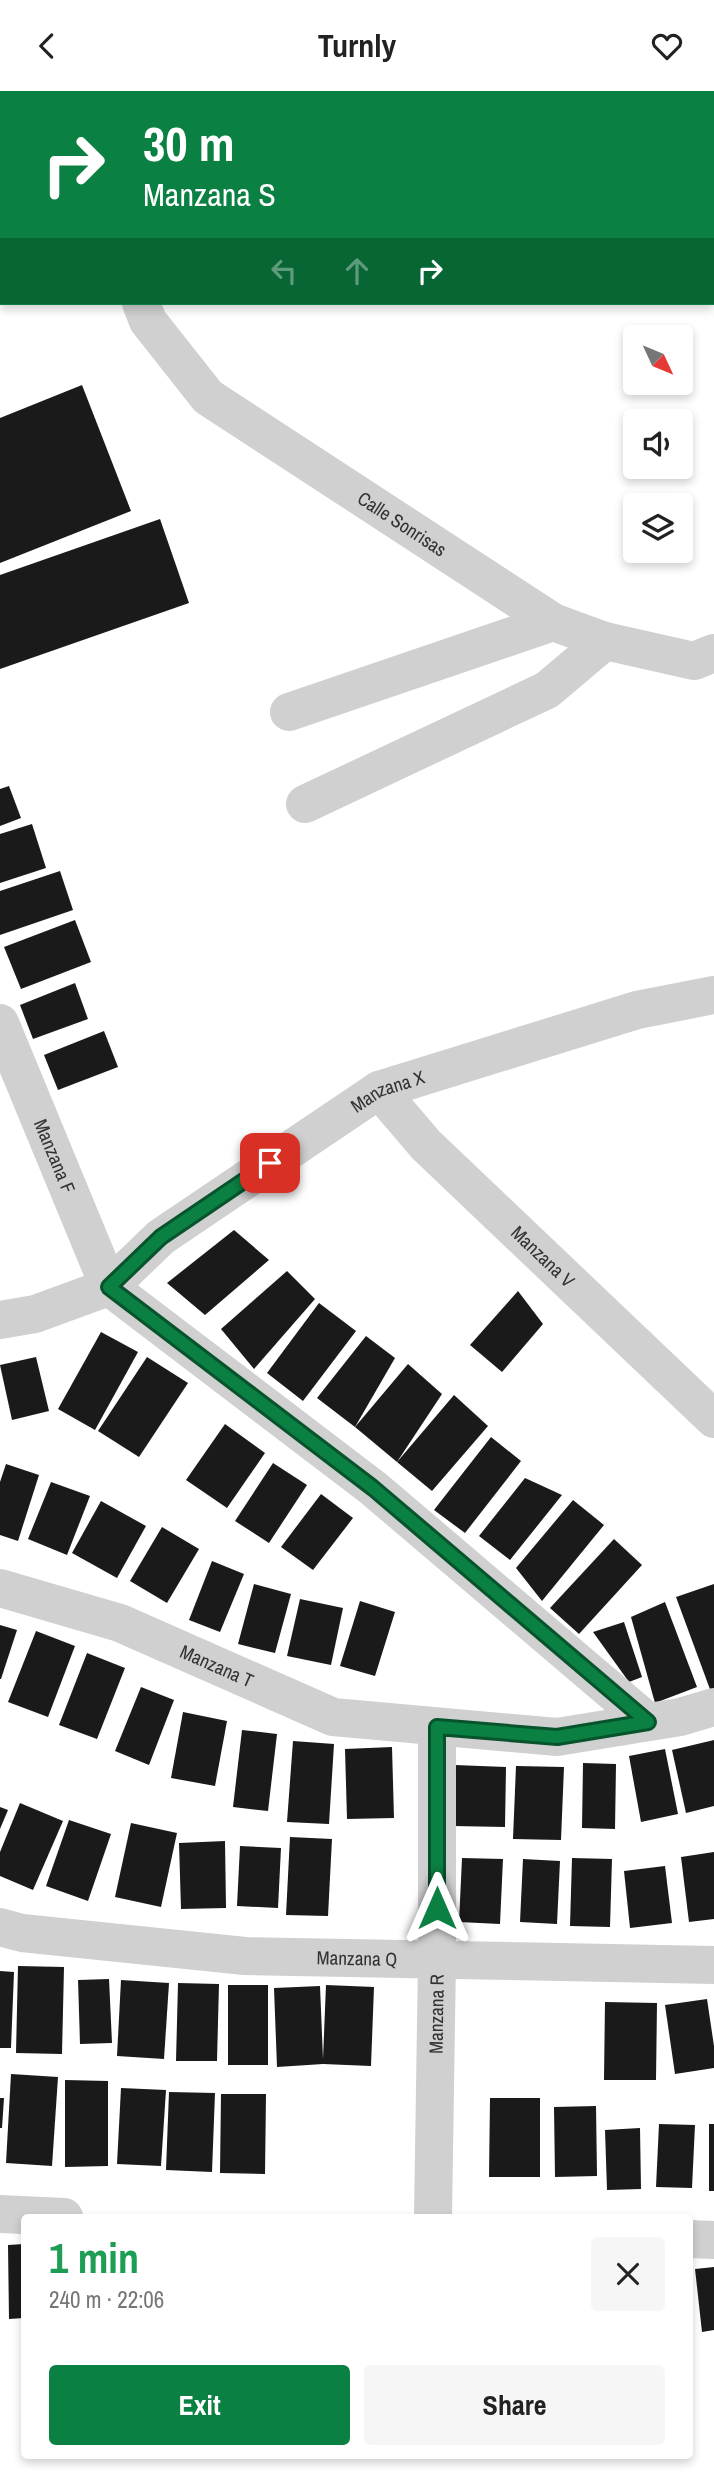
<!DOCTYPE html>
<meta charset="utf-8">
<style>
:root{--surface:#fff;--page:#f6f6f6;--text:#222;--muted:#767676;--accent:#0b8043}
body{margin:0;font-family:"Archivo Narrow",sans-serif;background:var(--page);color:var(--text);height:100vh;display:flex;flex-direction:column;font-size:26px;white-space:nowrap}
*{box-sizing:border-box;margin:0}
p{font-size:23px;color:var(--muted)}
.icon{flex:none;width:38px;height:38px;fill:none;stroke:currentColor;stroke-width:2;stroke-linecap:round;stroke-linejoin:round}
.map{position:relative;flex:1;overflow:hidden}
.panel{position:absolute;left:21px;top:2123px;width:672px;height:245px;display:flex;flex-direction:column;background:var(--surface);border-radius:7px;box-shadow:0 4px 10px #0003}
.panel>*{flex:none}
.banner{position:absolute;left:0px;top:0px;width:714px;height:214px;box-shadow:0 4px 10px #0003;background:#0b8043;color:#fff;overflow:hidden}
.needle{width:46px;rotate:134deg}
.buttons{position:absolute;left:623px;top:234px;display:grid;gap:14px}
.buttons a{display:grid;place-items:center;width:70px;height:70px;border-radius:7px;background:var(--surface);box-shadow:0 4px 10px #0003;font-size:35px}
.pin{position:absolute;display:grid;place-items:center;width:60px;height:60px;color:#fff;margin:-30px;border-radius:14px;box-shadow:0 4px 10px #0006}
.me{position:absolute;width:77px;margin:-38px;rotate:0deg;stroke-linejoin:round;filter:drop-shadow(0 0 5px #0008)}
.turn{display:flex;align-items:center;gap:24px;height:147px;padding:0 28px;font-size:32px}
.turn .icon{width:91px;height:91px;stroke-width:2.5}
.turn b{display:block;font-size:49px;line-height:60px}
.lanes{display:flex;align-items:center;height:66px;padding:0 28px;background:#0003;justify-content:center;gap:35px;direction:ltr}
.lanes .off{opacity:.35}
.round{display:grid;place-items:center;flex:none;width:74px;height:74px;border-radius:7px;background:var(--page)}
.head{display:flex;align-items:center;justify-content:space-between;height:119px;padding:0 28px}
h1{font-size:42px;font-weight:700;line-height:52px;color:#1e9e55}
.button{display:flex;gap:14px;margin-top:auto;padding:14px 28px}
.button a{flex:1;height:80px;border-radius:7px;background:var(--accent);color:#fff;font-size:28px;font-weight:700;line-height:80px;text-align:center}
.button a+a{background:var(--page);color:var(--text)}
header{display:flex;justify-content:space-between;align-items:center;height:91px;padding:0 28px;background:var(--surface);font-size:32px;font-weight:700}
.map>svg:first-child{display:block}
</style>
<header><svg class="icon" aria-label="back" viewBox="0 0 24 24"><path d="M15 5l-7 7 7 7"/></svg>Turnly<svg class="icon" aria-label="heart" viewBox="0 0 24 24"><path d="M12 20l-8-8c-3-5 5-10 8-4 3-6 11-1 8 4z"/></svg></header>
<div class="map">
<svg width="714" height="2390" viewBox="0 0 714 2390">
<rect width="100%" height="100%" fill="#fff"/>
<!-- building -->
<g fill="#1a1a1a">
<path d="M82,294l49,126 -131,52v-145z"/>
<path d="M160,428l29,84 -189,66v-94z"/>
<path d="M9,695l12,32 -21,8v-37z"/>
<path d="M32,733l14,44 -46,15v-49z"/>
<path d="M60,780l13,39 -73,25v-44z"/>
<path d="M75,829l16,42 -70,27 -17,-42z"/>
<path d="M75,892l13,36 -55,20 -13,-34z"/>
<path d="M104,940l14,36 -60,23 -14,-35z"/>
<path d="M234,1139l35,30 -64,55 -38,-32z"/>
<path d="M287,1180l28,28 -61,70 -33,-40z"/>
<path d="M518,1200l25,33 -41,48 -32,-27z"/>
<path d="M319,1212l37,28 -53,70 -36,-28z"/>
<path d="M101,1241l37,20 -43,78 -37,-21z"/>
<path d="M366,1245l29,22 -40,69 -38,-29z"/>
<path d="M36,1266l13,54 -37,9 -12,-55z"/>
<path d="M147,1266l41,26 -49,74 -41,-26z"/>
<path d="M408,1273l34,30 -45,68 -42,-35z"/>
<path d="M454,1304l34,31 -56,65 -35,-29z"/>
<path d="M225,1333l40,29 -38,55 -41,-28z"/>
<path d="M491,1346l30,24 -56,72 -31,-23z"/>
<path d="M273,1372l34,22 -38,58 -34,-22z"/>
<path d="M6,1373l33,11 -21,66 -18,-6v-53z"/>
<path d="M525,1387l37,17 -52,65 -31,-24z"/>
<path d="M51,1391l39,14 -23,59 -39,-16z"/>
<path d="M321,1403l32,24 -40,52 -32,-23z"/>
<path d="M573,1409l31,25 -62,76 -26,-33z"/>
<path d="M101,1410l45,25 -29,52 -45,-25z"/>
<path d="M162,1436l37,22 -32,54 -37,-22z"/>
<path d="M614,1448l28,26 -63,69 -29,-26z"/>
<path d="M212,1470l32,13 -24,58 -31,-12z"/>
<path d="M254,1493l37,10 -16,59 -37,-9z"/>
<path d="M714,1493v106l-3,2 -35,-95z"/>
<path d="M300,1508l43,9 -12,57 -44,-9z"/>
<path d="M360,1510l35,11 -20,64 -35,-10z"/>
<path d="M665,1511l32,85 -42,16 -24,-86z"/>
<path d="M624,1531l18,55 -13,5 -36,-50z"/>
<path d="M0,1534l17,5 -16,49h-1z"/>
<path d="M36,1540l39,15 -27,71 -40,-15z"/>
<path d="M87,1562l38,15 -28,71 -38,-14z"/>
<path d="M141,1596l33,13 -25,65 -34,-14z"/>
<path d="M183,1621l44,9 -12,65 -44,-8z"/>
<path d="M242,1639l35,4 -9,77 -35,-4z"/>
<path d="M714,1649v66l-28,7 -14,-63z"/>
<path d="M293,1650l41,3 -5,80 -42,-2z"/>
<path d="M392,1656l2,71 -47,1 -2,-70z"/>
<path d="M665,1658l13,65 -37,8 -12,-66z"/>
<path d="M583,1672l33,1 -1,65 -33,-1z"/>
<path d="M455,1674l51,2 -1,60 -52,-1z"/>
<path d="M516,1675l48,1 -3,73 -48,-1z"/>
<path d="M20,1712l43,18 -30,69 -33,-14v-24z"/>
<path d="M0,1716l8,3 -8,19z"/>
<path d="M69,1729l42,14 -23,67 -42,-15z"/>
<path d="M131,1732l46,10 -16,74 -46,-10z"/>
<path d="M290,1746l42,2 -4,77 -42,-1z"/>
<path d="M225,1750l1,67 -45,1 -2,-66z"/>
<path d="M240,1755l41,2 -3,60 -41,-2z"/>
<path d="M714,1761v67l-25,3 -8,-65z"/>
<path d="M462,1767l41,1 -3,65 -41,-2z"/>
<path d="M572,1767l40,1 -2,68 -40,-1z"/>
<path d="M523,1768l37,2 -3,63 -37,-2z"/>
<path d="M665,1775l7,57 -42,5 -6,-57z"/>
<path d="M18,1875l46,1 -2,87 -46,-1z"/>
<path d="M0,1880l14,1 -3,76h-11z"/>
<path d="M109,1888l3,64 -32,1 -2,-64z"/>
<path d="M121,1889l48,3 -5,76 -47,-3z"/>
<path d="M178,1892l41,1 -2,77h-41z"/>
<rect x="228" y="1894" width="40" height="80"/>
<path d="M326,1894l48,2 -3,79 -48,-2 -46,3 -3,-79 46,-2 3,73z"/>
<path d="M707,1908l7,47v22l-39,6 -10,-69z"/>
<path d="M605,1911l52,1 -1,77h-52z"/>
<path d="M11,1983l47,3 -6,89 -46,-3z"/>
<path d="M65,1989l43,1v85l-43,1z"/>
<path d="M121,1997l45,2 -5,76 -44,-2z"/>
<path d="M169,2001l46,1 -3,79 -46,-2z"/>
<path d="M221,2003h45l-1,80 -45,-1z"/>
<path d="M0,2007h4l-2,30h-2z"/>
<path d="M490,2007h50v79h-51z"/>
<path d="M596,2015l1,70 -42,1 -1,-70z"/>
<path d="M659,2033l36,1 -3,63 -36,-1z"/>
<rect x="709" y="2033" width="5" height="67"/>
<path d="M640,2037l1,61 -34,1 -2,-60z"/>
<path d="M24,2153v74l-15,1 -1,-74z"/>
<path d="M714,2176v63l-12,2 -7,-63z"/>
</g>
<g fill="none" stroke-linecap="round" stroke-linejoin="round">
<!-- minor -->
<g stroke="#d0d0d0" stroke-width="38">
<path d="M60,0l1,2"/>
<path id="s1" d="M141,212l7,18 60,76 345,225 52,19 89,20 20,-8"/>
<path d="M289,621l264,-90"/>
<path d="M305,713l242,-114 58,-49"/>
<path id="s2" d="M0,932l109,264"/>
<path id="s3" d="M379,999l47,55 288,274"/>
<path d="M109,1196l264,201 275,234"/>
<path id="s4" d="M0,1229l35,-6 74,-27 52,-50 218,-147 258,-80 77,-15"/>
<path id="s5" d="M0,1497l120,35 213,94 224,20 123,-20 34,-10"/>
<path id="s6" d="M0,1836l22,6 223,23 469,9"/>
<path d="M0,2123l64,3"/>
<path id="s7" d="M433,2126l4,-258v-232"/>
<path d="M690,2148l24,1"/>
</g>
</g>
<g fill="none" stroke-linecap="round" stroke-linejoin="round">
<defs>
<path id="route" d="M270,1072l-109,74 -52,50 264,201 275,234 -91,15 -120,-10v181"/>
</defs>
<!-- route casing -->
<use href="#route" stroke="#07532c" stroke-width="18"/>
<!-- route -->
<use href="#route" stroke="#0b8043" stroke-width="12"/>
</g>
<g text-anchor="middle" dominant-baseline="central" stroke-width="7" stroke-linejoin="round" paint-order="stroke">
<!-- street labels -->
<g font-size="19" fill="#333" stroke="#fff">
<text stroke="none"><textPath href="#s1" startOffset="348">Calle Sonrisas</textPath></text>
<text stroke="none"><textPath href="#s4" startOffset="457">Manzana X</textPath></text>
<text stroke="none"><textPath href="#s2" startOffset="144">Manzana F</textPath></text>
<text stroke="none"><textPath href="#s3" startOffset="234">Manzana V</textPath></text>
<text stroke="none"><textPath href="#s5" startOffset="231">Manzana T</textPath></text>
<text stroke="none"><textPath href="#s6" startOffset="359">Manzana Q</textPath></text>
<text stroke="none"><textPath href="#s7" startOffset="203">Manzana R</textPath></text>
</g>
</g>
</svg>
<div class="buttons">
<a><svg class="needle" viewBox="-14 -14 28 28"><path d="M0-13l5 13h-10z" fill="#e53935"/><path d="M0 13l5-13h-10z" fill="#767676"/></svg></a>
<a><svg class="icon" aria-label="sound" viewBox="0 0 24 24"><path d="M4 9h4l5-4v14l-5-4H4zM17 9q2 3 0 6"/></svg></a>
<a><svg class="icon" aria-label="layers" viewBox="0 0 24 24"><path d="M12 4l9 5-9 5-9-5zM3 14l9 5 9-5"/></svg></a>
</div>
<div class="pin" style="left:270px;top:1072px;background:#d93025"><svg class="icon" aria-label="arrive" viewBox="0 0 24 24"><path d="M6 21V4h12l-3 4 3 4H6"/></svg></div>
<svg class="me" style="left:437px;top:1817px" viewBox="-20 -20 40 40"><path d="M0-17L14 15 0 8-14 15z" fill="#0b8043" stroke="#fff" stroke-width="4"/></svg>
<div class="banner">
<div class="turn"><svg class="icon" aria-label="right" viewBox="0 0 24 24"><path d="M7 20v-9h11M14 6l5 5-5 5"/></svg><div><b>30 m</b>Manzana S</div></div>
<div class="lanes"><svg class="icon off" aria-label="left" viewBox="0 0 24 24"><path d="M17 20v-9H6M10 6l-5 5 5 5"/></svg><svg class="icon off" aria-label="ahead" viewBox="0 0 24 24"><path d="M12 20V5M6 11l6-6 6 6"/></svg><svg class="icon" aria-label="right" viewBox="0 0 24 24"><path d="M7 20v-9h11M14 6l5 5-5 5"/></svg></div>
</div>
<section class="panel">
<div class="head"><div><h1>1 min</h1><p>240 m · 22:06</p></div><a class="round"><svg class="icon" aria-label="close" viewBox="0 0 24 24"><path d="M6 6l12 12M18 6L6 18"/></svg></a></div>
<div class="button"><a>Exit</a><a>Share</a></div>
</section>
</div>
